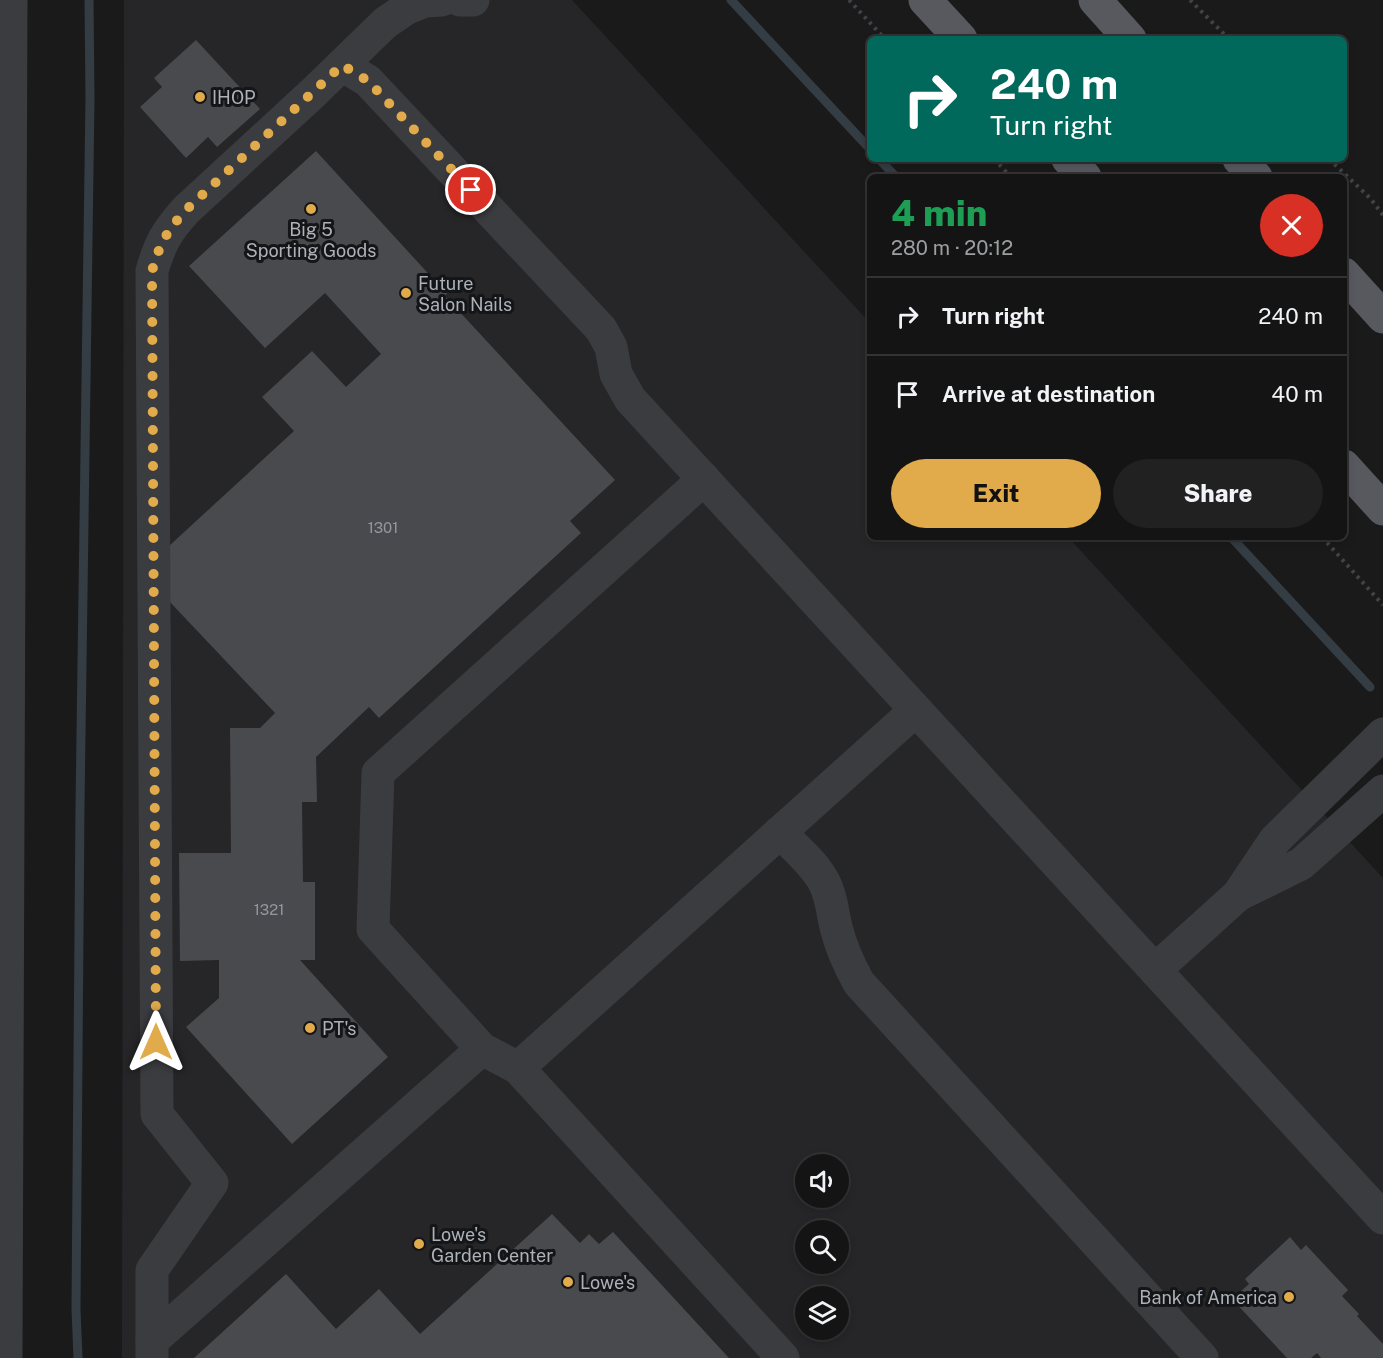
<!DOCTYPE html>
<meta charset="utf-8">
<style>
:root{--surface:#141414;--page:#212122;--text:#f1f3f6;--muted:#9d9ea0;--line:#333334;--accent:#e1ab4c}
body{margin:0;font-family:"Public Sans",sans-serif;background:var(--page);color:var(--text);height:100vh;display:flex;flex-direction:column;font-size:22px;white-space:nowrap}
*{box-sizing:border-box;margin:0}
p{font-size:20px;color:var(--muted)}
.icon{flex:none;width:33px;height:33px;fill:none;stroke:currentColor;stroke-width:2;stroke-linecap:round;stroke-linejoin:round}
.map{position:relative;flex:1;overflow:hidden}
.panel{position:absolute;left:867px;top:174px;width:480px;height:366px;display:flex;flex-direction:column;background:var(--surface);border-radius:9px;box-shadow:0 3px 9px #0003,0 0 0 2px var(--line)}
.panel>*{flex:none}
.hud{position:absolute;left:867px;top:36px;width:480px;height:126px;border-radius:9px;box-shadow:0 3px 9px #0003,0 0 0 2px var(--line);background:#00695c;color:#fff;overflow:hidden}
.controls{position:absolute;left:795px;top:1154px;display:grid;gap:12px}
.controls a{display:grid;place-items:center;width:54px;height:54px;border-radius:50%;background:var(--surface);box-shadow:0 3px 9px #0003,0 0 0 2px var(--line);font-size:30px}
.pin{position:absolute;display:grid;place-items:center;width:51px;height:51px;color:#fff;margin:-26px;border:3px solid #fff;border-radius:50%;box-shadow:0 2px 6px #0007}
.me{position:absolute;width:66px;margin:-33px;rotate:0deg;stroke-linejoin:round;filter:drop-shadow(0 0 4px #0008)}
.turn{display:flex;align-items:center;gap:21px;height:126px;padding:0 24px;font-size:27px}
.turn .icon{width:78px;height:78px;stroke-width:2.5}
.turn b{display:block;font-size:42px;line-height:51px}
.round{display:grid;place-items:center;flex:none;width:63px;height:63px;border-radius:32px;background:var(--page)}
.head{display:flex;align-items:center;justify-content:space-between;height:102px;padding:0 24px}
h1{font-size:36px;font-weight:800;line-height:45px;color:#1e9e55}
.button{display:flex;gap:12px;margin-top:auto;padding:12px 24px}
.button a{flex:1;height:69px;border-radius:36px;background:var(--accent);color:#111;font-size:24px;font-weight:800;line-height:69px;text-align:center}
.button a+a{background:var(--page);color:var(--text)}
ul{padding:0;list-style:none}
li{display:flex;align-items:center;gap:18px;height:78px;padding:0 24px;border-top:2px solid var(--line)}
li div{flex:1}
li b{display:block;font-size:22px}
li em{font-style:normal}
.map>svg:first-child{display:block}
</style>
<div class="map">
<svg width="1383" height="1358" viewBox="0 0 1383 1358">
<rect width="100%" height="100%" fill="#1a1a1b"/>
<!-- built -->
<path fill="#262628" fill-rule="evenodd" d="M124,0h448l298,323v214h198l315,341v480h-1261zM806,1164h32v33h-32zM806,1230h32v33h-32zM806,1296h32v33h-32z"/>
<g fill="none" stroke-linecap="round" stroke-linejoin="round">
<!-- stream -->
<g stroke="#343d43" stroke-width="9">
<path d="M731,0l139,149"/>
<path d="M879,159l17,18"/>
<path d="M1231,537l139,150"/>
<path d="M78,1358l-2,-49 4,-503 10,-708 -1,-98"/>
</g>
</g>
<!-- building -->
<g fill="#494a4e">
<path d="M196,40l64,69 -43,38 -9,-10 -22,21 -46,-51 22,-20 -8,-9z"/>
<path d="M316,151l131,143 -2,2 170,184 -45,41 11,12 -202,185 -10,-11 -53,50 1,45h-15l1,80h12v78h-15l88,97 -96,87 -106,-117 33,-29v-38l-39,1 -1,-108h52l-1,-125h30l15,-15 -106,-112v-55l125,-115 -32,-34 50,-46 34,36 35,-33 -56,-61 -60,55 -76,-82z"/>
<path d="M552,1214l28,29 9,-9 10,10 14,-12 116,126h-535l92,-84 50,55 43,-40 41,45z"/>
<path d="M1290,1237l11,13 5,-5 42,45 -6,6 17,18 -2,2 26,28v14h-62l-4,-5 -6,5h-24l-55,-59 17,-15 -4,-5z"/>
</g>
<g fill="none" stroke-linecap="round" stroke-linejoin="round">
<!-- path -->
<g stroke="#414347" stroke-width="4" stroke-dasharray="3 4.5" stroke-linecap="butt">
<path d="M849,0l36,39"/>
<path d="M1190,0l39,39"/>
<path d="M994,159l17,18"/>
<path d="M1329,159l41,39 13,17"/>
<path d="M1322,537l61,68"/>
</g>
<!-- minor -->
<g stroke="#3b3c40" stroke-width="33">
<path d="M460,0h13"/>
<path d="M342,65l26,16 233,248 10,18 5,27 14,25 753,819"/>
<path d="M704,479l-326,294 -5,156 109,120 36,19 265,290"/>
<path d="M780,832c15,16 34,31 44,50 8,15 8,29 12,45 5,21 13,38 23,56l343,375"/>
<path d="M1240,894l61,-30 82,-73"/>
<path d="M1155,970l83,-75 37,-55 108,-106"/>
<path d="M518,1068l398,-358"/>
<path d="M152,1341l330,-292"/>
<path d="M6,1358l5,-1358"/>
<path d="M152,1358v-88l60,-87 -55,-69 -5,-843c8,-28 15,-40 34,-61l127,-117 72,-70 22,-15 18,-7 17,-1"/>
</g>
<!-- major -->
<g stroke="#57595f" stroke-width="33">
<path d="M925,0l36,39"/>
<path d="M1095,0l35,39"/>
<path d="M1068,159l17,18"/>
<path d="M1239,159l17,18"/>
<path d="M1344,274l39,43"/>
<path d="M1344,466l39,43"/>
</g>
</g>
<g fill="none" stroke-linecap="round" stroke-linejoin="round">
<!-- route -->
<path stroke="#e1ab4c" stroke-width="10" stroke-dasharray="0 18" d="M156,1042l-4,-771c8,-28 15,-40 34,-61l156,-145 26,16 103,109"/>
</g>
<!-- markers -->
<g fill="#e1ab4c" stroke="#141516" stroke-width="2">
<circle cx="200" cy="97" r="6"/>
<circle cx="311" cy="209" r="6"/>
<circle cx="406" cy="293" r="6"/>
<circle cx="310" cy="1028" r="6"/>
<circle cx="419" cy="1244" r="6"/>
<circle cx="568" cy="1282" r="6"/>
<circle cx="1289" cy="1297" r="6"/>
</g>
<g text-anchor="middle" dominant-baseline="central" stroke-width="6" stroke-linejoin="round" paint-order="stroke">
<!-- number labels -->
<g font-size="15" fill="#94979f">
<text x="383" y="527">1301</text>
<text x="269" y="909">1321</text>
</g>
<!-- poi labels -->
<g font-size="18" fill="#adb1ba" stroke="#141516" text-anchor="start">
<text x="212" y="97">IHOP</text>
<text x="311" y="229" text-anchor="middle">Big 5<tspan x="311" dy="21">Sporting Goods</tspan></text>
<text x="418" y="283">Future<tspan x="418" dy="21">Salon Nails</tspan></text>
<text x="322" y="1028">PT's</text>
<text x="431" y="1234">Lowe's<tspan x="431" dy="21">Garden Center</tspan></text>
<text x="580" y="1282">Lowe's</text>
<text x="1277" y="1297" text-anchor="end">Bank of America</text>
</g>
</g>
</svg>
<div class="controls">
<a><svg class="icon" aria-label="sound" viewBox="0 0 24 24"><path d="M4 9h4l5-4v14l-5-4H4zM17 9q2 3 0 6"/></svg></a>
<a><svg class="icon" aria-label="search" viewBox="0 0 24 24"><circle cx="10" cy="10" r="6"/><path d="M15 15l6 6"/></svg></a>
<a><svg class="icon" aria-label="layers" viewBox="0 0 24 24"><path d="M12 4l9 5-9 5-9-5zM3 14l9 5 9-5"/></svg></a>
</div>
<div class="pin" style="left:471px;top:190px;background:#d93025"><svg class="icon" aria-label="arrive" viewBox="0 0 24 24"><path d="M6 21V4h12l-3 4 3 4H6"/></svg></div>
<svg class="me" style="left:156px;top:1042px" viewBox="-20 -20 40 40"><path d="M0-17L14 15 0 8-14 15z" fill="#e1ab4c" stroke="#fff" stroke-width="4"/></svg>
<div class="hud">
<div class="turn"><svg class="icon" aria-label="right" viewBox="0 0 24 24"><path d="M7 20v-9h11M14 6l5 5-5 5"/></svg><div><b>240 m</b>Turn right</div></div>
</div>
<section class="panel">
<div class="head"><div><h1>4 min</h1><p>280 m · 20:12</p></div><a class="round" style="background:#d93025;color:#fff"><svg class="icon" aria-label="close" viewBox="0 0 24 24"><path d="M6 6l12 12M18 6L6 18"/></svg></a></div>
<ul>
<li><svg class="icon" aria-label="right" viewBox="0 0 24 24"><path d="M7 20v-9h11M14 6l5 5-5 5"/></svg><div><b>Turn right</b></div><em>240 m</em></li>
<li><svg class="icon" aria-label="arrive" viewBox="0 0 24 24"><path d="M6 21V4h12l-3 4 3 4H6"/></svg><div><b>Arrive at destination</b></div><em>40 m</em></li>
</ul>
<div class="button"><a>Exit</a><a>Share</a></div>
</section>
</div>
